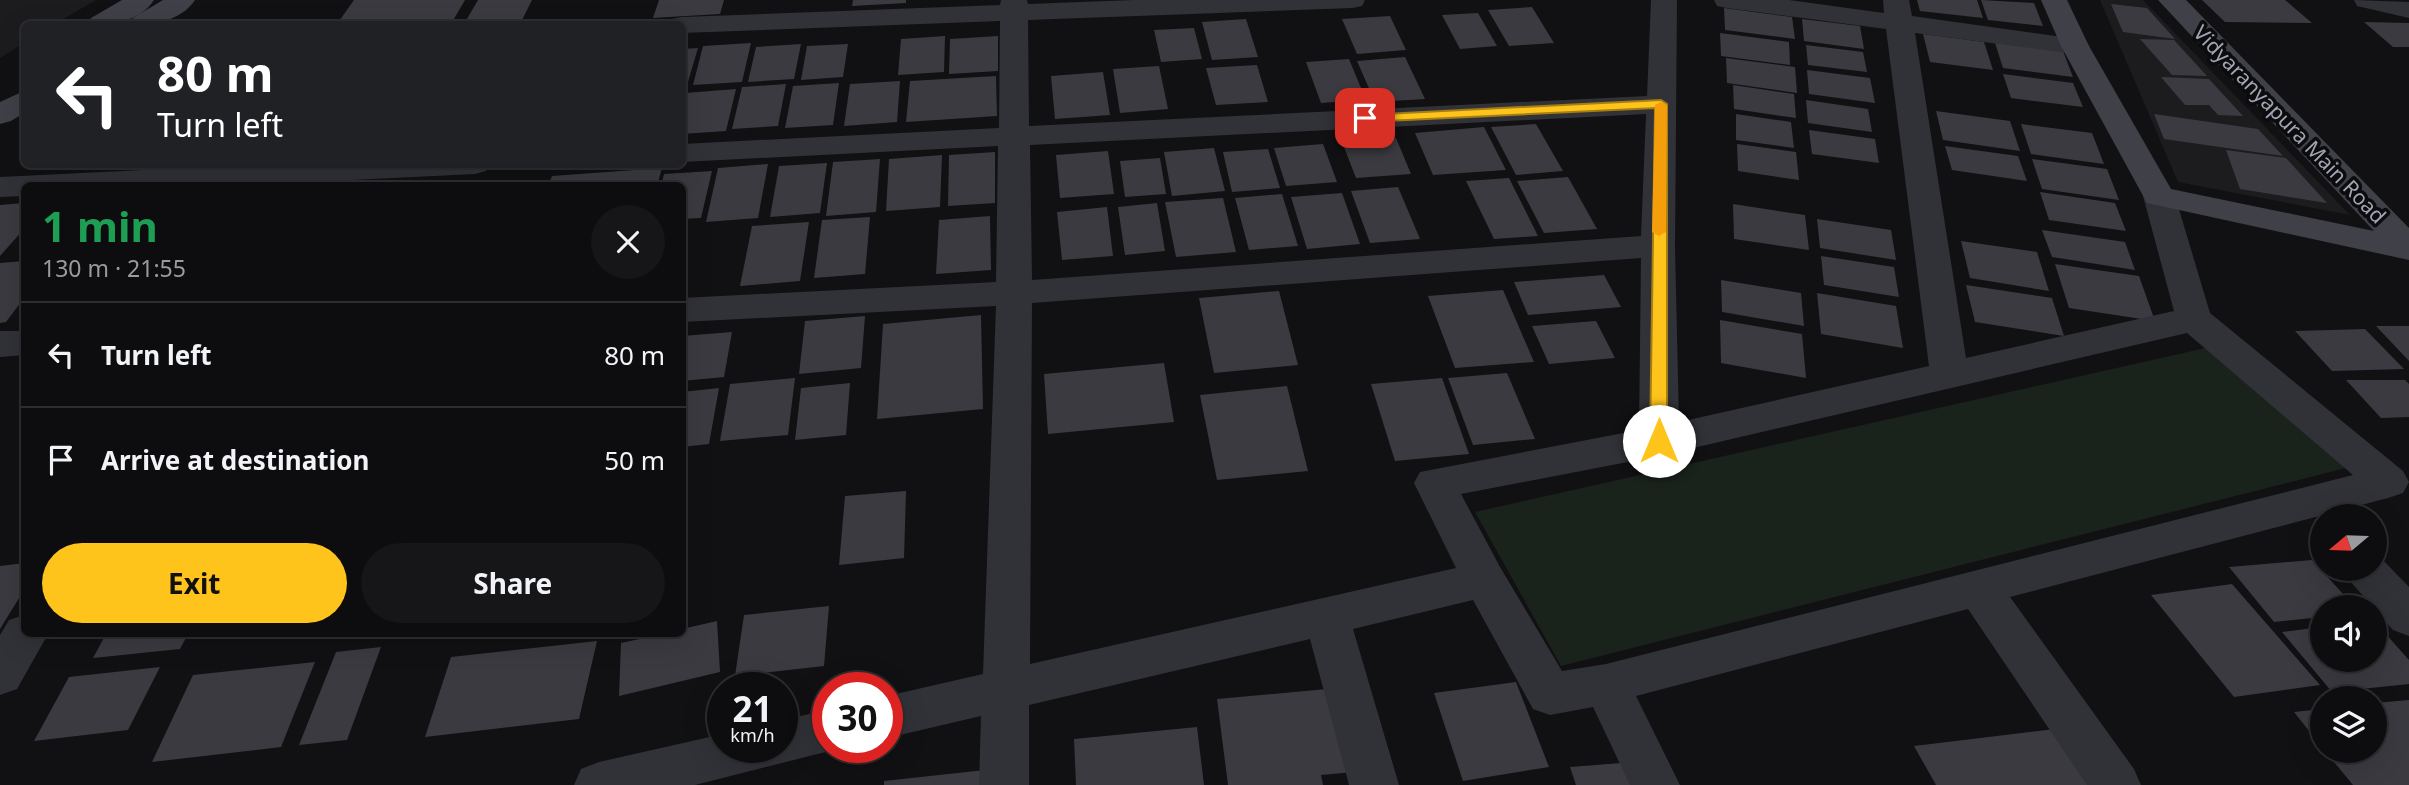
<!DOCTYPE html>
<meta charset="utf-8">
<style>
:root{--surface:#0d0c0e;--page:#161517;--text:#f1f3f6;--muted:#9a9b9e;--line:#2d2c2e;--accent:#ffc41c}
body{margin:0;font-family:"Noto Sans",sans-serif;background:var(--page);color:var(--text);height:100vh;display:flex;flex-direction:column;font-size:26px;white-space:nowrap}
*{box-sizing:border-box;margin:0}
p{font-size:23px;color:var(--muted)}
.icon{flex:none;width:38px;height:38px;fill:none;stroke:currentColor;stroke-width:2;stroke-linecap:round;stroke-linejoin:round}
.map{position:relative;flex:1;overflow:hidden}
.side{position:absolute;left:21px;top:182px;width:665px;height:455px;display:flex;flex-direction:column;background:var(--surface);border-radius:10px;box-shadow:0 7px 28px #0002,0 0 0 2px var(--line)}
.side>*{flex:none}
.hud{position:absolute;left:21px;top:21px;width:665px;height:147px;border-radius:10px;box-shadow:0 7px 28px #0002,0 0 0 2px var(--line);background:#202124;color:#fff;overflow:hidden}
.needle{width:46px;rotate:251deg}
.fabs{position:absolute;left:2310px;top:504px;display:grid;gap:14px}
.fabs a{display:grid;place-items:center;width:77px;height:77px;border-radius:50%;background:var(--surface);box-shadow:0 7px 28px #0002,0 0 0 2px var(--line);font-size:35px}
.speed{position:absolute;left:707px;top:672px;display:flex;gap:14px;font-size:35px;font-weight:700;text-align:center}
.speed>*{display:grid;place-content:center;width:91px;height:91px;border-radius:50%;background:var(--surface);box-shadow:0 7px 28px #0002,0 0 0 2px var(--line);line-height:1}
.speed small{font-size:18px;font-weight:400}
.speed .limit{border:10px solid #d22;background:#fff;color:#111}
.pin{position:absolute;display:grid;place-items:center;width:60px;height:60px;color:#fff;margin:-30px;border-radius:14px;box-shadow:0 4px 10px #0006}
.me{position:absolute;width:77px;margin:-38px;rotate:0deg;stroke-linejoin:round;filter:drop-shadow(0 0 5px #0008)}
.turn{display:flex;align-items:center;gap:24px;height:147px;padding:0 21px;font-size:32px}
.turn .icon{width:91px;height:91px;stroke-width:2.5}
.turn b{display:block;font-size:49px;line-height:60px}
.round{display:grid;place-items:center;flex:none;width:74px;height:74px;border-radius:37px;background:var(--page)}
.summary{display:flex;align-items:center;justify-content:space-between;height:119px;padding:0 21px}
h1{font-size:42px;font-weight:700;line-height:52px;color:#1e9e55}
.cta{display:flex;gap:14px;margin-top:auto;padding:14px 21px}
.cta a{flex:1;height:80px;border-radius:42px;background:var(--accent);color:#111;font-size:28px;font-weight:700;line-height:80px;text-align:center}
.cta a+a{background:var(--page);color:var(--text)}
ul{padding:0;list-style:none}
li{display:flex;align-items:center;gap:21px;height:105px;padding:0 21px;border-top:2px solid var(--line)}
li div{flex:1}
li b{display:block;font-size:26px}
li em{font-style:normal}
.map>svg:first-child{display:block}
</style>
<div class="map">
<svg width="2409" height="785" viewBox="0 0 2409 785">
<rect width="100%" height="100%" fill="#111012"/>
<!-- built -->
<g fill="#1c1c1f">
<path d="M0,0h96l-41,24h-31v19l-24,15z"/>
<path d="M2100,0h43l207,215 -172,-33z"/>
</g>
<!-- green -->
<path fill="#1a221c" d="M2210,347l144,119 -793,200 -86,-154z"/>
<!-- building -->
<g fill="#3a3a40">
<path d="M354,0h111l-14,24h-114z"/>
<path d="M478,0h54l-11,22 -57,2z"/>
<path d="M659,0h65l-4,14 -67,4z"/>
<path d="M853,0h53v3l-54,3z"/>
<path d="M1917,0h60l6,18 -63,-7z"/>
<path d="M1981,0l53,3 9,23 -55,-6z"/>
<path d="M2202,0h83l27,23 -87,-1z"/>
<path d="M2111,4l36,4 28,31 -52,-7z"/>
<path d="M1532,7l22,36 -45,3 -21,-36z"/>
<path d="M1724,8l68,9 3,22 -70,-9z"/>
<path d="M1478,13l19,33 -37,3 -18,-34z"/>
<path d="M1390,16l16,34 -49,4 -15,-35z"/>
<path d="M1246,19l12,38 -46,3 -10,-38z"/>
<path d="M1802,19l58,7 4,23 -60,-8z"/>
<path d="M2364,22l45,1v24h-16z"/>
<path d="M1194,28l8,31 -41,3 -7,-32z"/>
<path d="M1720,33l69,9 1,23 -69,-9z"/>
<path d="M1923,34l61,8 9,28 -63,-8z"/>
<path d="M945,36l-1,36 -46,3 3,-36z"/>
<path d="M998,36v35l-49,3 1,-35z"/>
<path d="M2140,39l34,1 33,36 -35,-1z"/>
<path d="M751,43l-9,39 -49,3 10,-39z"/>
<path d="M1995,43l68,8 10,26 -70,-9z"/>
<path d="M801,44l-7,35 -46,3 8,-35z"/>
<path d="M848,44l-5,33 -42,3 6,-34z"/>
<path d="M1806,45l57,7 4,20 -59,-7z"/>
<path d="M698,48l-11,37 -5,1v-37z"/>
<path d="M1405,57l20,42 -50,3 -18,-41z"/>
<path d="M1726,58l69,9 2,26 -70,-10z"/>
<path d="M1349,59l17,41 -45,3 -15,-41z"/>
<path d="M1257,65l11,37 -52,3 -10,-37z"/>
<path d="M1159,66l9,43 -48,4 -7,-44z"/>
<path d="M1807,70l63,8 5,25 -66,-9z"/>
<path d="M1103,72l7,43 -55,4 -4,-43z"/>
<path d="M2003,74l70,9 10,24 -72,-9z"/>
<path d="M996,76l1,40 -91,6 4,-41z"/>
<path d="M2161,77l48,2 34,37 -25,-1 -9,-10h-24z"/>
<path d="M900,81l-3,41 -53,4 6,-42z"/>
<path d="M839,83l-6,42 -48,3 8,-42z"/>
<path d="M786,84l-8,42 -46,3 10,-42z"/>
<path d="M1733,85l61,9 2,24 -62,-9z"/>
<path d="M736,89l-10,42 -44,3 3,-41z"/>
<path d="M1806,100l62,9 4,23 -64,-9z"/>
<path d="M1936,111l74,10 10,30 -77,-11z"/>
<path d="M1736,114l55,8 3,26 -58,-8z"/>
<path d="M2154,114l104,15 25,27 -119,-17z"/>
<path d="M1536,124l27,47 -47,4 -25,-48z"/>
<path d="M2021,124l71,9 12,31 -73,-10z"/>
<path d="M1484,127l22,43 -73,5 -18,-42z"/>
<path d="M1809,130l66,9 4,24 -67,-9z"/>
<path d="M1396,138l15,36 -55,4 -14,-36z"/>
<path d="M1323,144l14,38 -51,4 -12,-38z"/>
<path d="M1737,144l59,8 3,28 -61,-9z"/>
<path d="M1945,146l73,10 9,25 -75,-11z"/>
<path d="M1214,148l11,43 -53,5 -8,-44z"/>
<path d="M1268,149l12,39 -48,4 -9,-40z"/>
<path d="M2226,150l60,8 41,45 -87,-14z"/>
<path d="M1108,151l6,43 -54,4 -4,-43z"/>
<path d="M995,152v51l-47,3 1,-51z"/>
<path d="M942,155l-2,52 -54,4 3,-52z"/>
<path d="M1160,158l6,36 -41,3 -5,-36z"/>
<path d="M880,159l-4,53 -50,4 7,-54z"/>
<path d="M2032,159l75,10 12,31 -77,-11z"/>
<path d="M827,163l-7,50 -50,4 9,-51z"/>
<path d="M768,164l-10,54 -52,4 12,-54z"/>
<path d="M662,168l-5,18h-109l4,-10z"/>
<path d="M712,171l-11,47 -19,1v-33h-21l3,-12z"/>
<path d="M1568,177l29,52 -53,4 -27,-52z"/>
<path d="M1509,178l29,58 -44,3 -28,-58z"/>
<path d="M537,180l-3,6h-46v-3z"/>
<path d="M1398,187l22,52 -50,4 -19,-52z"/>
<path d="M2040,192l75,11 11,28 -77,-11z"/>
<path d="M1342,193l18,51 -53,5 -16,-52z"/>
<path d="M1282,194l16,52 -49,4 -14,-52z"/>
<path d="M1223,198l13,54 -60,5 -11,-55z"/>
<path d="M24,203v26l-24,27v-51z"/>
<path d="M1157,203l8,48 -40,4 -7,-48z"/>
<path d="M1733,204l72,11 4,35 -75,-11z"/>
<path d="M1107,207l6,49 -51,4 -5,-48z"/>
<path d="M990,216l1,54 -55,4 3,-54z"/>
<path d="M870,217l-5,57 -51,4 8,-58z"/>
<path d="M1817,219l74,11 5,30 -76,-12z"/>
<path d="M809,222l-9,59 -60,5 12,-60z"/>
<path d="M2042,230l83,12 10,28 -83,-13z"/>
<path d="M1961,241l76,11 12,39 -79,-13z"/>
<path d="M1821,256l73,11 5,30 -75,-12z"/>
<path d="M24,261v37l-18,24 -6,1v-60z"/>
<path d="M2055,264l84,12 16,45 -86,-13z"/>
<path d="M1604,275l17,32 -93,8 -14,-33z"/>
<path d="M1721,280l80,13 3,33 -82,-14z"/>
<path d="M1966,285l86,13 12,38 -89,-14z"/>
<path d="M1503,290l31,72 -79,6 -27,-72z"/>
<path d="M1279,291l19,74 -84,8 -15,-75z"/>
<path d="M1817,293l79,13 7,42 -82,-14z"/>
<path d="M981,315l2,94 -106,10 6,-95z"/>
<path d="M865,316l-4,52 -62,6 6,-53z"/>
<path d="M1720,320l82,14 4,44 -85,-15z"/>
<path d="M1596,321l19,37 -66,6 -17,-38z"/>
<path d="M2376,326h33v35z"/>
<path d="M2365,329l39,40 -72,2 -37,-40z"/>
<path d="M732,332l-8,45 -42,4v-45z"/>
<path d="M1164,363l10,59 -126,12 -4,-60z"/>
<path d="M1507,373l28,66 -62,6 -25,-67z"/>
<path d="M795,378l-7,57 -68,6 10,-57z"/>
<path d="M1442,378l27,76 -74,7 -24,-77z"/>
<path d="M2346,380h59l4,4v33l-28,1z"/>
<path d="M850,383l-4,52 -51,5 6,-52z"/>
<path d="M1287,386l21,85 -91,9 -17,-85z"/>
<path d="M719,388l-10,56 -27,3v-55z"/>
<path d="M906,491l-2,67 -65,7 6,-69z"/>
<path d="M2312,560l43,47h-33v10l-48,5 -45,-55z"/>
<path d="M24,563v27l-24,39v-63z"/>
<path d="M2232,584l88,101 -86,12 -83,-102z"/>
<path d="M829,606l-5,60 -89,10 9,-61z"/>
<path d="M717,621l3,51 -101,24 2,-53 42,-9h19v-5z"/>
<path d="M2375,622l34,38v24l-77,8 -50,-60 40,-5v33h53z"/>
<path d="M106,634h82l-8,15 -87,9z"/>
<path d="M597,641l-18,78 -154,18 26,-80z"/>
<path d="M381,647l-34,93 -48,5 37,-93z"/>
<path d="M315,662l-34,85 -129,15 41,-87z"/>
<path d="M160,667l-32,63 -94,11 35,-64z"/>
<path d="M1516,682l33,85 -86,14 -29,-88z"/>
<path d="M1338,688l16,84 -33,3 2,10h-95l-11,-86z"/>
<path d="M2409,700v85h-56l-28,-34h50v-48z"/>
<path d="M2322,709v38l-28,-35z"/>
<path d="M1197,727l7,58h-128l-2,-46z"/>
<path d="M2055,729l38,56h-157l-22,-39z"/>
<path d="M1634,762l9,23h-67l-6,-18z"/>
<path d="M985,770l1,15h-102v-4z"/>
</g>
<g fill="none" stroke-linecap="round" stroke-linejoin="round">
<!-- street -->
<g fill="#313238" fill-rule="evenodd">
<path d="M1001,0h26l1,4 106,-4h231l-3,6 -10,2 -324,12 1,106 618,-30 4,-96h26l-2,246 4,176 250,-56 -43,-337 -159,-21 -10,-2 -3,-6h75l95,13 -1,-13h26l3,16 173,24 4,6 -4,6 -10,2 -160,-21 51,325 208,-47 -31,-115 4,-7 12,-3 12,3 4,7 35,117 193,158 6,11 -6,11 -15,5 -378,99 124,172 7,16h-54l-119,-176 -332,87 44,89h-50l-37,-78 -43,8 -17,-6 -60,-109 -120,29 46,156h-50l-39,-146 -281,66v80h-50l2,-69 -94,22v-42l96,-22 13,-368 -314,16v-24l314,-16 2,-136 -316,16v-18l317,-16 1,-107 -318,12v-9h-13l3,-5 10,-2 318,-12zM1646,114l-5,122 -609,44 -2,-135zM1641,258l-2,172 -219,42 -6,11 42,85 -426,96 2,-361zM2187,333l166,142 -747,189 -44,7 -62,-104 -39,-73 198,-38z"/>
<path d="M2354,0l55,2v16l-52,-12z"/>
<path d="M266,164h225l-5,7 -11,3 -245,12h-206v10l-24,1v-20z"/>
<path d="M0,331h24v24l-24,2z"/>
<path d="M2375,555l5,2 29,30v49l-16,-6 -43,-49 -7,-12h32z"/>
<path d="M24,615v19h24l-31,55 -17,6v-60l9,-15z"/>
<path d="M828,710v37h17l-150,38h-121l7,-16 18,-7 124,-28v13h59v-27z"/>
</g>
<!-- secondary -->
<g fill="#3f4048" fill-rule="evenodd">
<path d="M122,0h32c-15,23 -42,24 -66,24l3,-6z"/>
<path d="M163,0h32c-15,22 -41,24 -65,24l3,-6z"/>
<path d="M2041,0h26l22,46 82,143 203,42 -216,-231h28l223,228v32l-262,-57 -86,-157z"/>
<path d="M24,91v22l-13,8 -11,3v-22z"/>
</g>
</g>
<!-- route -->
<path fill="#ffc41c" stroke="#a67f12" stroke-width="2" d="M1661,100l6,4v337l-8,6 -9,-6 5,-333 -290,14 -6,-4 6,-3z"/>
<!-- slow -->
<path fill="#f59e0b" d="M1661,102l6,3 -1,127 -7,4 -7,-4 3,-127z"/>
<g text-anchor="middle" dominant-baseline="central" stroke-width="7" stroke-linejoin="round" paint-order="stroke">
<!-- far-street labels -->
<g font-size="21" fill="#a0a5b4" stroke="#0c0b0d">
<text transform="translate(2290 124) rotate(46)">Vidyaranyapura Main Road</text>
</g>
</g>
</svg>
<div class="fabs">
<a><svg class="needle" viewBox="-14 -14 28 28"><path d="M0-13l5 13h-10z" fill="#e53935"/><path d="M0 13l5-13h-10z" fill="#9a9b9e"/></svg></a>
<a><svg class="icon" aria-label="sound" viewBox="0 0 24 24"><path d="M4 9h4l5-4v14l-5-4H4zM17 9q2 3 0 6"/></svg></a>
<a><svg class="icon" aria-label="layers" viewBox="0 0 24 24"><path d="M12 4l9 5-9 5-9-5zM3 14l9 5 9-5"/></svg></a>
</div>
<div class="speed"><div>21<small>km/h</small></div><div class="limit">30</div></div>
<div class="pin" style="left:1365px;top:118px;background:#d93025"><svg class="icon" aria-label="arrive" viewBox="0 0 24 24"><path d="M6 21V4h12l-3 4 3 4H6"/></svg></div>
<svg class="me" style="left:1659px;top:441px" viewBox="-20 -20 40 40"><circle r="19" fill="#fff"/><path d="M0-13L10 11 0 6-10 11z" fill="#ffc41c"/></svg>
<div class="hud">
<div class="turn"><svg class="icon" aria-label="left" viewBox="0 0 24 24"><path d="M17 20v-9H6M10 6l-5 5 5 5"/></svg><div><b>80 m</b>Turn left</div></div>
</div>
<section class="side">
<div class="summary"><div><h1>1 min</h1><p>130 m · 21:55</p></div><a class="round"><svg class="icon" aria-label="close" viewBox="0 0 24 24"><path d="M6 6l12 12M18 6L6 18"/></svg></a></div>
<ul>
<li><svg class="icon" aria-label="left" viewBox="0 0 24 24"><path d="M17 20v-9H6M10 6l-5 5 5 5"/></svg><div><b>Turn left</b></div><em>80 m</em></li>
<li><svg class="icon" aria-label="arrive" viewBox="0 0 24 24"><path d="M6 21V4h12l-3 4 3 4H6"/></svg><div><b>Arrive at destination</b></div><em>50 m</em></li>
</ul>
<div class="cta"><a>Exit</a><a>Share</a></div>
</section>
</div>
